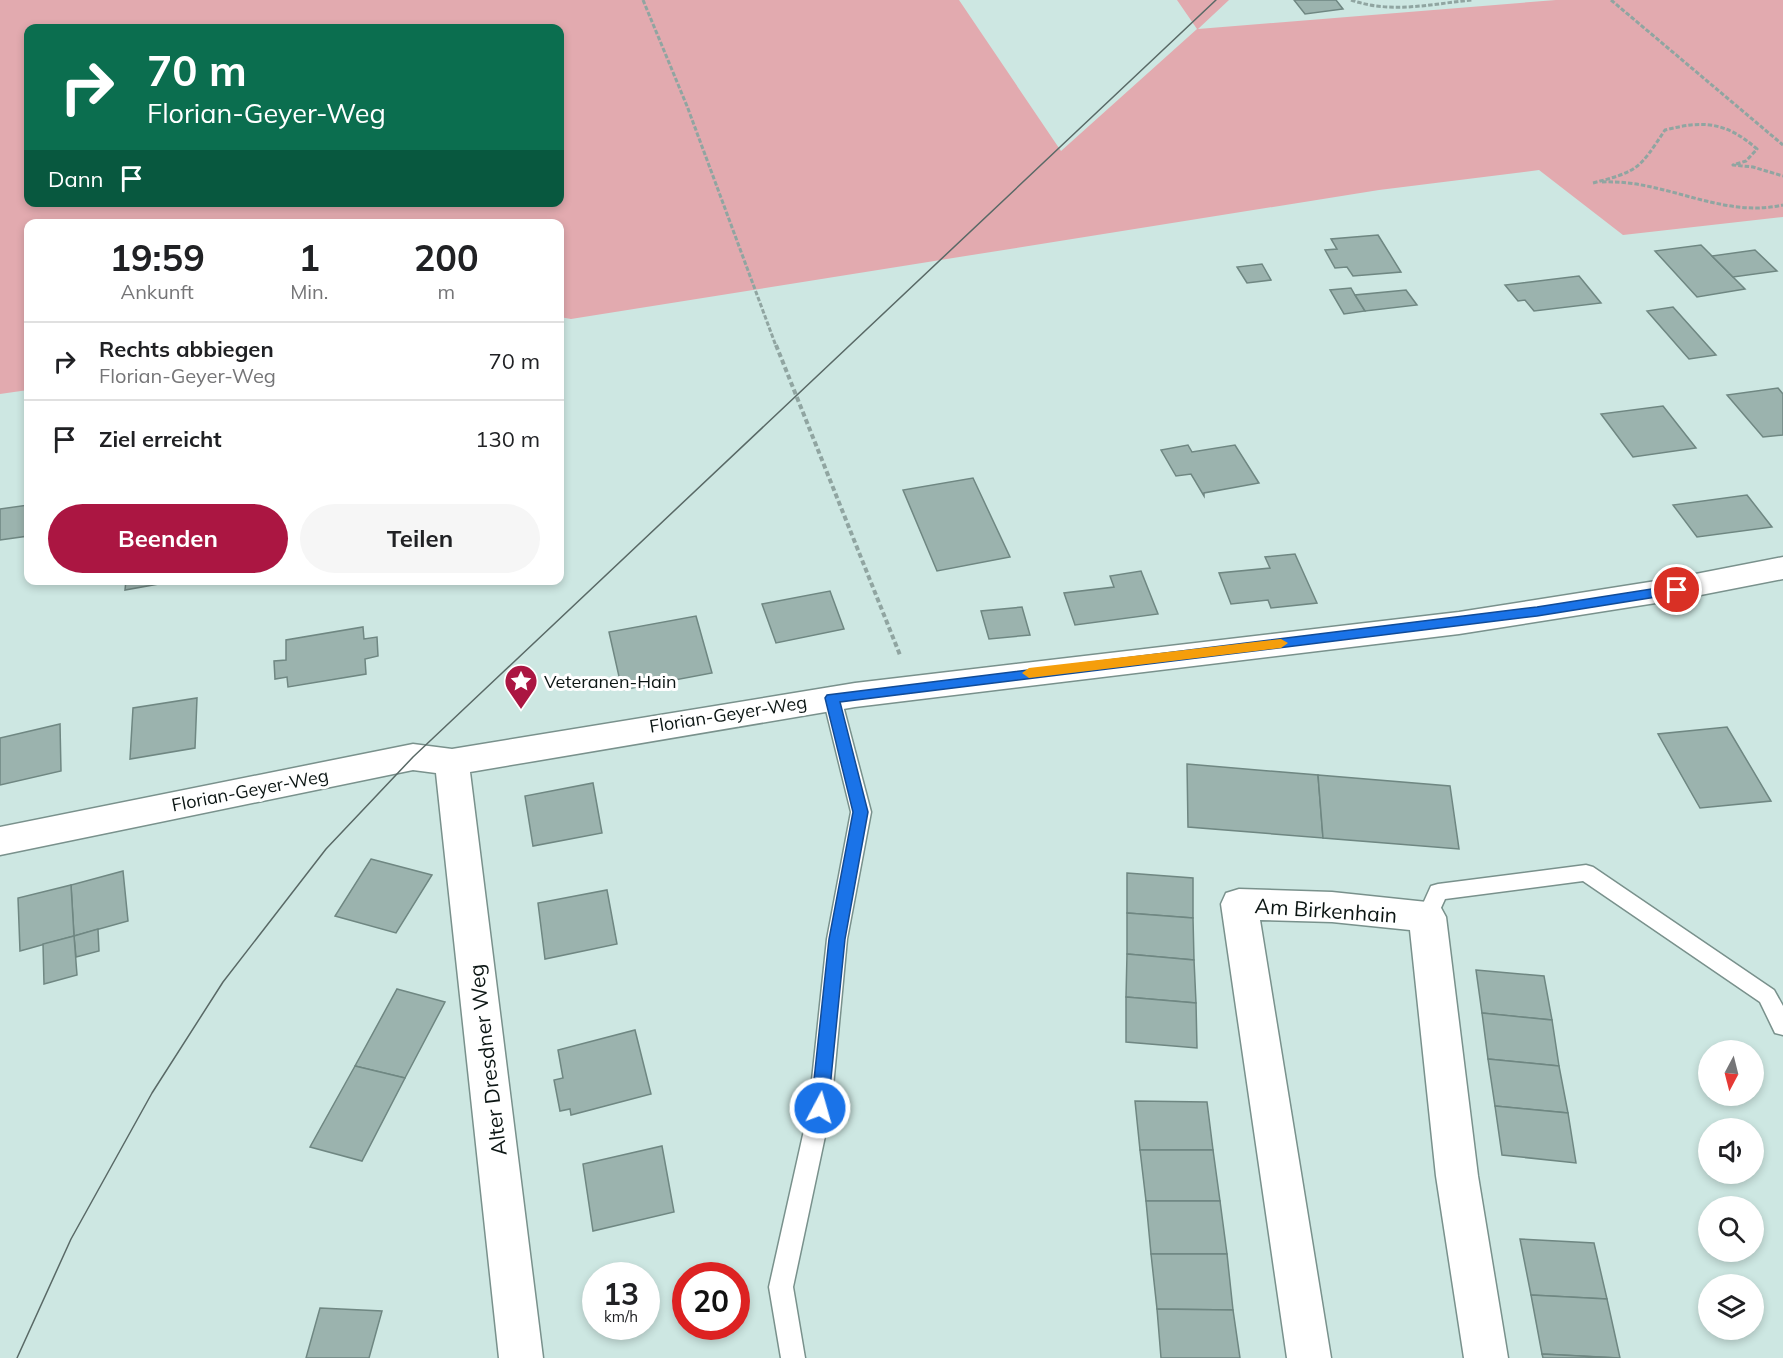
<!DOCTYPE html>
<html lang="de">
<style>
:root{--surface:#fff;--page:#f6f6f6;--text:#202124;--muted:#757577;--line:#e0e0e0;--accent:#ab1642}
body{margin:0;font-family:Mulish,sans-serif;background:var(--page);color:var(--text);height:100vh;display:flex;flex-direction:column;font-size:22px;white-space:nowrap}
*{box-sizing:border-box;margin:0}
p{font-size:20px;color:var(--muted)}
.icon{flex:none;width:33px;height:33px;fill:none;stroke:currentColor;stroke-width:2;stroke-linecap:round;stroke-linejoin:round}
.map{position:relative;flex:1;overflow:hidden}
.details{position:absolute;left:24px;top:219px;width:540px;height:366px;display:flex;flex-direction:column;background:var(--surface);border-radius:12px;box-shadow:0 3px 9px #0003}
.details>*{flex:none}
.banner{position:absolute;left:24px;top:24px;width:540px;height:183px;border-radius:12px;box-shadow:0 3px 9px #0003;background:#0b6e4f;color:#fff;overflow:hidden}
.needle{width:39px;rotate:187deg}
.buttons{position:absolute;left:1698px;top:1040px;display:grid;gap:12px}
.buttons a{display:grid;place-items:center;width:66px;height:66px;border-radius:50%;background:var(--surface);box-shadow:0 3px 9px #0003;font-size:30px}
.speed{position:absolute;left:582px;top:1262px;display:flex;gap:12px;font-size:30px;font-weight:700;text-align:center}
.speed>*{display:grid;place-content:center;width:78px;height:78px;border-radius:50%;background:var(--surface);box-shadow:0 3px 9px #0003;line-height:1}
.speed small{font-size:15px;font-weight:400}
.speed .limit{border:9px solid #d22;background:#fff;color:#111}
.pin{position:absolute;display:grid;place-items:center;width:51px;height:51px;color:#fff;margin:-26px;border:3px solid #fff;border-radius:50%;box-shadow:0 2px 6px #0007}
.me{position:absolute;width:66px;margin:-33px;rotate:6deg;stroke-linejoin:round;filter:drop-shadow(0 0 4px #0008)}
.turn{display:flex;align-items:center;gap:21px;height:126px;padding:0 24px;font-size:27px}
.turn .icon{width:78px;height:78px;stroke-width:2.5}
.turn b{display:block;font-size:42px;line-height:51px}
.then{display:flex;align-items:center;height:57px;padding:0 24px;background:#0003;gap:12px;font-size:22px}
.eta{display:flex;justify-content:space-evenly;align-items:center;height:102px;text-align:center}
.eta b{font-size:36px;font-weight:700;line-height:42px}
.cta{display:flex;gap:12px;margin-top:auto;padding:12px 24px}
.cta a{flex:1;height:69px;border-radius:36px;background:var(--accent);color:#fff;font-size:24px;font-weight:700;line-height:69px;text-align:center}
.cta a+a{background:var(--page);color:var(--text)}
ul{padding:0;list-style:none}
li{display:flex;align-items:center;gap:18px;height:78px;padding:0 24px;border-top:2px solid var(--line)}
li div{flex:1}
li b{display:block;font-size:22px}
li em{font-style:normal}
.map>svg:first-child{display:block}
</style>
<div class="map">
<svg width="1783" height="1358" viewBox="0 0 1783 1358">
<rect width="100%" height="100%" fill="#cde7e2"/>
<!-- green -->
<path fill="#e2aaaf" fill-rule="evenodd" d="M0,0h959l102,151 136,-122 -20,-29h52l-31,29 358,-29h227v217l-160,18 -84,-65 -160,20 -808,129 -11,-2v-93h-532v166l-28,4zM560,28v174h-532v-174z"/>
<!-- building -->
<g fill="#9bb3ae" stroke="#6f8782" stroke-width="1.5">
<path d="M1294,0h42l7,9 -38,5z"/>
<path d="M1378,235l23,37 -48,4 -6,-9 -12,1 -10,-18 12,-1 -6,-10z"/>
<path d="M1701,245l44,44 -48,8 -42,-46z"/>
<path d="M1755,250l22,21 -44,6 -21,-21z"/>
<path d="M1262,264l9,16 -24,3 -10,-16z"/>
<path d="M1579,276l22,27 -67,8 -9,-11 -7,1 -13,-16z"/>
<path d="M1351,288l4,7 10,16 -21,3 -14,-24z"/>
<path d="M1406,290l11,15 -52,6 -10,-16z"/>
<path d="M1673,307l43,48 -27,4 -42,-48z"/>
<path d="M1778,388l5,6v41l-20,2 -36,-42z"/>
<path d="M1663,406l33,42 -63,9 -32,-43z"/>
<path d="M1188,445l4,7 43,-7 24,38 -55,10v3l-13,-22 -15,2 -15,-26z"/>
<path d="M973,478l37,79 -73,14 -34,-81z"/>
<path d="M1747,495l25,32 -75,10 -24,-32z"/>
<path d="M28,505v31l-28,4v-31z"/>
<path d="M1295,554l22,49 -46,5 -3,-8 -37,4 -12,-31 51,-5 -5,-11z"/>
<path d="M1141,571l17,43 -83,11 -11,-32 50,-6 -4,-11z"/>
<path d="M126,580h55l-56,10z"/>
<path d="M830,591l14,38 -68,14 -14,-39z"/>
<path d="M1022,607l8,28 -41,4 -8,-28z"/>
<path d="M696,616l16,57 -90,17 -13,-58z"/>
<path d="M363,627l1,12 13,-2 1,19 -13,3 1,15 -78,13 -1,-10 -12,2 -1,-18 12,-1v-20z"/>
<path d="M197,698l-2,50 -65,11 3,-51z"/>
<path d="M60,724l1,47 -61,14v-47z"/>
<path d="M1727,727l44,74 -71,7 -42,-74z"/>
<path d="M1187,764l131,11 5,63 -135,-11z"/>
<path d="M1318,775l132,11 9,63 -136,-11z"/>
<path d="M593,783l9,50 -69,13 -8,-50z"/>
<path d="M371,859l61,16 -36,58 -61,-17z"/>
<path d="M123,871l5,50 -54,15 -3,-51z"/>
<path d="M1127,873l66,5v40l-66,-5z"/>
<path d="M71,885l3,51 -54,15 -2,-53z"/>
<path d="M607,890l10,54 -72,15 -7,-56z"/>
<path d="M1127,913l66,5 1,42 -67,-6z"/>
<path d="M98,929l1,22 -23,6 -2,-21z"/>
<path d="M74,936l3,39 -33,9 -1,-40z"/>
<path d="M1127,954l67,6 2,43 -70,-6z"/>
<path d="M1476,970l68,6 8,44 -70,-7z"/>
<path d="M397,989l48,13 -40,76 -50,-12z"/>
<path d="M1126,997l70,6 1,45 -71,-6z"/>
<path d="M1482,1013l70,7 7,46 -71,-7z"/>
<path d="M635,1030l16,64 -80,21 -1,-6 -10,2 -6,-31 9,-2 -5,-28z"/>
<path d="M1488,1059l71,7 9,47 -73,-7z"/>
<path d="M355,1066l50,12 -43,83 -52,-14z"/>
<path d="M1135,1101l72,1 6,48h-73z"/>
<path d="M1495,1106l73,7 8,50 -74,-8z"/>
<path d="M662,1146l12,66 -81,19 -10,-67z"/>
<path d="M1140,1150h73l7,51h-74z"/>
<path d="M1146,1201h74l7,53h-76z"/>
<path d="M1520,1239l74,4 13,56 -76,-4z"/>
<path d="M1151,1254h76l6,56 -76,-1z"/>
<path d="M1531,1295l76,4 13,59 -78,-4z"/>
<path d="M320,1308l62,3 -13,47h-63z"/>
<path d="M1157,1309l76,1 7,48h-79z"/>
<path d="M1542,1354l75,4h-74z"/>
</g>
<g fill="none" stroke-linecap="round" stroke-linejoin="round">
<defs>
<g id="lane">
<path d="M832,691l6,2 3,5 30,114 -24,127 -16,169 -38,179 12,71h-24l-12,-71 40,-179 18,-169 24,-127 -28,-114 3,-5z"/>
<path d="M1586,865l7,2 181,123 9,16v29l-8,-2 -15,-31 -177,-121 -138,18 -11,24 -7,2 -7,-2 -3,-6 14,-31 7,-2z"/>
</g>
<g id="street">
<path d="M1783,557v22l-108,21 -216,34 -604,73 -385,65 73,586h-44l-63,-585 -23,-3 -413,85v-28l413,-83 39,5 403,-66 604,-71 216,-34z"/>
<path d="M1239,889l93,3 95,10 13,4 6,11 32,259 30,182h-44l-28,-182 -26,-246 -78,-8 -72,-2 71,438h-44l-66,-454 5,-11z"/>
</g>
</defs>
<!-- lane casing -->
<use href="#lane" stroke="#79918c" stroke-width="3"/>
<!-- street casing -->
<use href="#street" stroke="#79918c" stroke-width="3"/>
<!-- path-far1 -->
<g stroke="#90a5a1" stroke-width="3" stroke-dasharray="4.5 2" stroke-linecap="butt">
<path d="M643,0l44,106 89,240"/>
<path d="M1351,0c40,14 80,4 121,0"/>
<path d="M1611,0l172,145"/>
<path d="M1602,182c63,-3 119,37 181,23"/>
<path d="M1593,183c46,-12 46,-14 72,-53 39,-10 61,-8 92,19l-11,12 -13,4 20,2 30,9"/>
</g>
<!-- path -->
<path stroke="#90a5a1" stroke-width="4" stroke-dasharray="5 3" stroke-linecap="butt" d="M776,345l124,310"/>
<!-- lane -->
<use href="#lane" fill="#fff" fill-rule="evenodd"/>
<!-- street -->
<use href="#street" fill="#fff" fill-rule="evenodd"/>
<!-- tram -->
<path stroke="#596966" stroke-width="1.5" d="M17,1358l54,-119 81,-146 71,-111 103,-133 87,-92 803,-757"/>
</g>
<!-- route -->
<path fill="#1a73e8" stroke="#114b97" stroke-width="1.5" d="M1677,585l4,1 2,4 -2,3 -144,23 -697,86 28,110 -23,127 -17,169 -2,5 -6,2 -6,-2 -3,-5 18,-169 24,-127 -28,-114 2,-3 710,-88z"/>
<!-- slow -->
<path fill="#f59e0b" d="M1281,639l7,4 -7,5 -252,30 -7,-5 7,-5z"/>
<!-- icons -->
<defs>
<symbol id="sight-pin" viewBox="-11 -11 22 30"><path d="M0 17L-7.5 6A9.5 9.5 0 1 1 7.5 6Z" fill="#ab1642" stroke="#fff"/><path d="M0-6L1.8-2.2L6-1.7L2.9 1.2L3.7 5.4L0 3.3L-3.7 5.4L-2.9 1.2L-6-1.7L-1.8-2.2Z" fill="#fff"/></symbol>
</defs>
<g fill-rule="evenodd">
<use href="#sight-pin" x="502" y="662" width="38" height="52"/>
</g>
<g text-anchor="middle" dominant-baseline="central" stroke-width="6" stroke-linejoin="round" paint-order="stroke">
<!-- poi labels -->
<g font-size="18" fill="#0c1614" stroke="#fff" text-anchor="start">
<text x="544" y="681">Veteranen-Hain</text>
</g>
<!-- street labels -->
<g font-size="18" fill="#0c1614" stroke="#fff">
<text transform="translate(728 714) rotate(-9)">Florian-Geyer-Weg</text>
<text transform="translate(250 790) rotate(-11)">Florian-Geyer-Weg</text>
</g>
<!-- near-street labels -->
<g font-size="21" fill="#0c1614" stroke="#fff">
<text transform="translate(1326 910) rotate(4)">Am Birkenhain</text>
<text transform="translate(487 1060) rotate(-97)">Alter Dresdner Weg</text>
</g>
</g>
</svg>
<div class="buttons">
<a><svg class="needle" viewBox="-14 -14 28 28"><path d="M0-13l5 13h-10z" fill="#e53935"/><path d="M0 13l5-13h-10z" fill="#757577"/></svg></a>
<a><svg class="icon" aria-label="sound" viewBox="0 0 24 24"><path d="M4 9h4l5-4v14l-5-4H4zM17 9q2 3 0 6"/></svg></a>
<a><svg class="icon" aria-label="search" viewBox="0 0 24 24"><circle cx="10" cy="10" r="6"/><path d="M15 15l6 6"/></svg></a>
<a><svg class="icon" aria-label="layers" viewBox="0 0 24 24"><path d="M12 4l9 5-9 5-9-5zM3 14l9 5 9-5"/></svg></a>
</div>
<div class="speed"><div>13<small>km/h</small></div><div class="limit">20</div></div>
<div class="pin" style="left:1677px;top:590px;background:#d93025"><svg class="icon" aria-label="arrive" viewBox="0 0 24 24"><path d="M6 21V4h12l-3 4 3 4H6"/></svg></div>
<svg class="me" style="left:820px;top:1108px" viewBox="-20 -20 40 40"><circle r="17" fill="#1a73e8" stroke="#fff" stroke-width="3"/><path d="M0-11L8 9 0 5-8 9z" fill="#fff"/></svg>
<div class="banner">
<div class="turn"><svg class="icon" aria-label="right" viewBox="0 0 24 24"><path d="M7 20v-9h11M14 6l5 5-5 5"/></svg><div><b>70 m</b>Florian-Geyer-Weg</div></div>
<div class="then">Dann<svg class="icon" aria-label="arrive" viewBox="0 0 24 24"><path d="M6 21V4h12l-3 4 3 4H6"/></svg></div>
</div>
<section class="details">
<div class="eta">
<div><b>19:59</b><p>Ankunft</p></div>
<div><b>1</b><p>Min.</p></div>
<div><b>200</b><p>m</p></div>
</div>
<ul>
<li><svg class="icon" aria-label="right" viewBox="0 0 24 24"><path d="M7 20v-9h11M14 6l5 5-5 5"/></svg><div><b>Rechts abbiegen</b><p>Florian-Geyer-Weg</p></div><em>70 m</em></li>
<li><svg class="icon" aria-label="arrive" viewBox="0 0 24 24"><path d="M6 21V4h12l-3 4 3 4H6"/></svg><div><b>Ziel erreicht</b></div><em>130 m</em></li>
</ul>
<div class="cta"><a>Beenden</a><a>Teilen</a></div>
</section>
</div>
